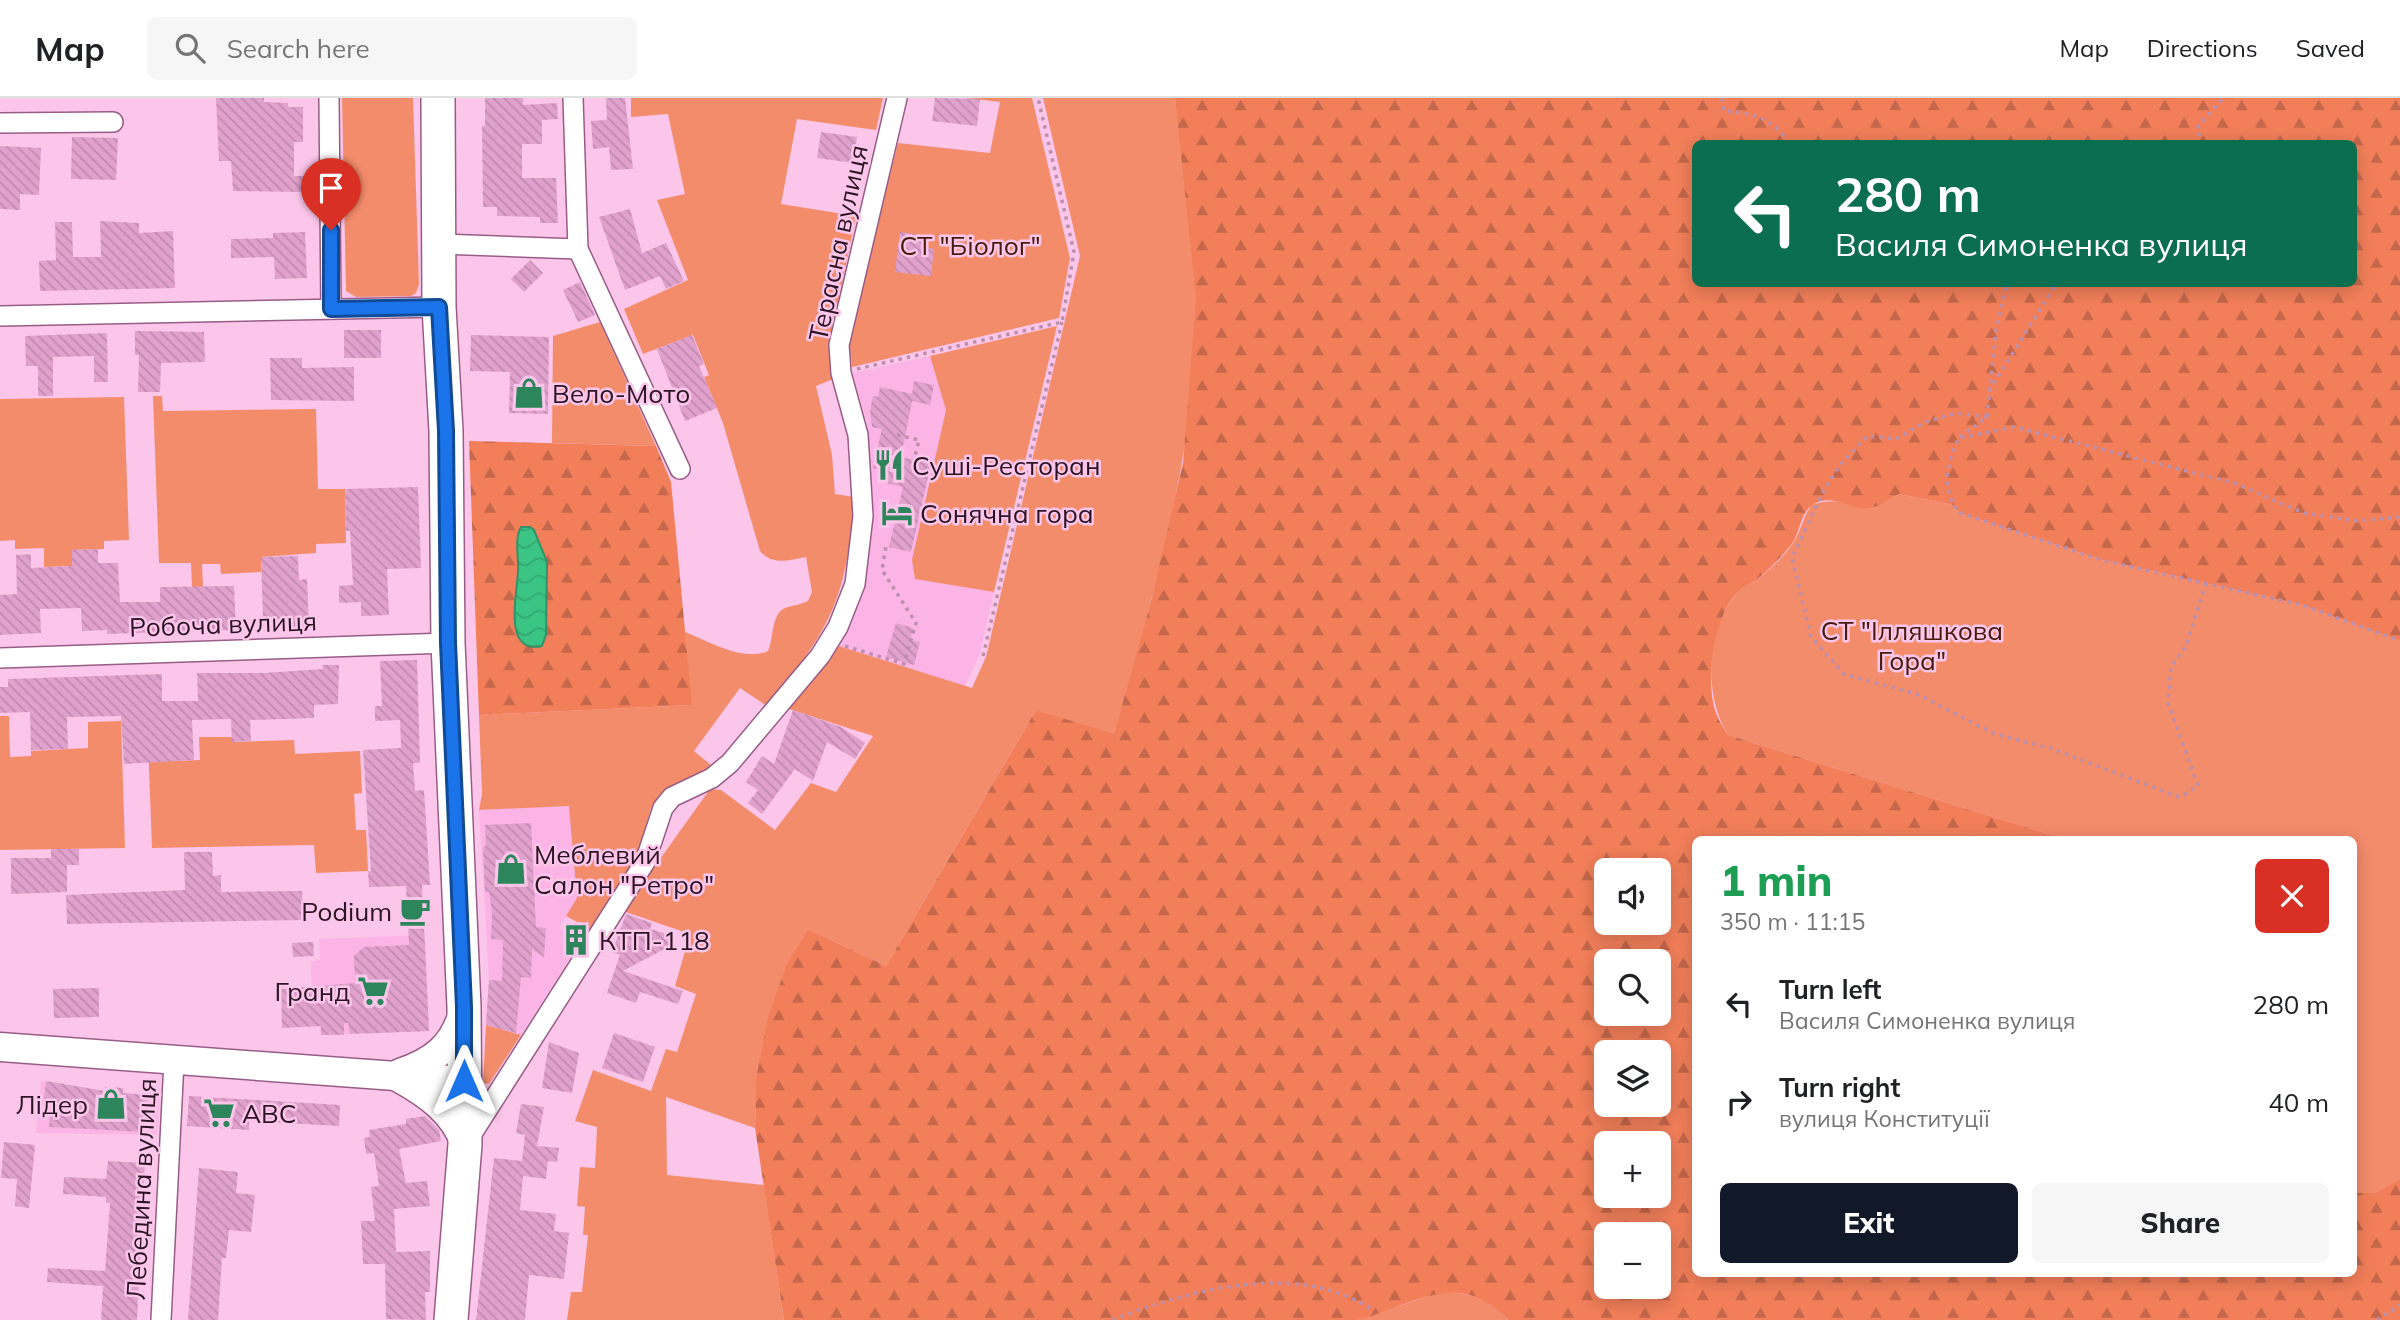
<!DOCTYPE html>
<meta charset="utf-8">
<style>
:root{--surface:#fff;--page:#f6f6f6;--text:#202124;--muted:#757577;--line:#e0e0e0;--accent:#111827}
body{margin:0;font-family:Mulish,sans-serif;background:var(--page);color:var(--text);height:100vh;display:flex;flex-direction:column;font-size:26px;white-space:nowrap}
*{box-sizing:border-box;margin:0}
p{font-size:23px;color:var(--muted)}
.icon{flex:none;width:38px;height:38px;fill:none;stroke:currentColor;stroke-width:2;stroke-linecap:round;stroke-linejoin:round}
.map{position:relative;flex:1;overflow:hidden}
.drawer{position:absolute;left:1692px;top:738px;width:665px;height:441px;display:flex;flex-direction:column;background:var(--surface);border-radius:10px;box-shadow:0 4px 18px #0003}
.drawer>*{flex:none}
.guide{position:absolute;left:1692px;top:42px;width:665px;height:147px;border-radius:10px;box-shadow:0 4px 18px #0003;background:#0b6e4f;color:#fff;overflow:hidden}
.controls{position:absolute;left:1594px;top:760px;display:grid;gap:14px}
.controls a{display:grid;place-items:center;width:77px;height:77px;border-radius:10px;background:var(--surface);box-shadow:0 4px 18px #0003;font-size:35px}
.pin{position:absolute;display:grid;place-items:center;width:60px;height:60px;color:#fff;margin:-72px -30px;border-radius:50% 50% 50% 0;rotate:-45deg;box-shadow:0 0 7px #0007}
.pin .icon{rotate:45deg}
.me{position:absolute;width:77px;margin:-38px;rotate:0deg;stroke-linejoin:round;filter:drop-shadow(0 0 5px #0008)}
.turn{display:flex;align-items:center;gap:24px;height:147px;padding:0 28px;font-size:32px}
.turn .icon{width:91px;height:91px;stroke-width:2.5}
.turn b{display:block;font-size:49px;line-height:60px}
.round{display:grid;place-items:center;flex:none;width:74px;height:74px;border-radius:10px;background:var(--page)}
.head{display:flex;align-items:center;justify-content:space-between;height:119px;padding:0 28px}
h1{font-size:42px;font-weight:800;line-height:52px;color:#1e9e55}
.action{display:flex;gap:14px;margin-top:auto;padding:14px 28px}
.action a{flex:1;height:80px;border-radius:10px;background:var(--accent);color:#fff;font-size:28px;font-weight:800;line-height:80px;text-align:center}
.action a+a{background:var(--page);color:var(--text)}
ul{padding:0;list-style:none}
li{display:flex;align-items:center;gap:21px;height:98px;padding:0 28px}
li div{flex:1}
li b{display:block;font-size:26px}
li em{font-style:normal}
header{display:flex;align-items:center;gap:42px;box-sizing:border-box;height:98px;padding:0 35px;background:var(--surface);border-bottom:2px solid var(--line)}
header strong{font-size:33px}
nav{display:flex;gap:38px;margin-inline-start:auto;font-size:24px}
.search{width:490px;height:63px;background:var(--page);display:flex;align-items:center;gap:18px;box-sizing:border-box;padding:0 24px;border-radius:10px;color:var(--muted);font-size:26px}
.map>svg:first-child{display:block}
</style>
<header>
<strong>Map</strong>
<div class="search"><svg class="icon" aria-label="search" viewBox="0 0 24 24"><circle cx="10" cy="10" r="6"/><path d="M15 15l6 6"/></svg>Search here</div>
<nav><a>Map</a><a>Directions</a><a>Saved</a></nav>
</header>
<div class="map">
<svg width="2400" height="1222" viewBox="0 0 2400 1222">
<defs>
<pattern id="forest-firs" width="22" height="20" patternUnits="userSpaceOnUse" patternTransform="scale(1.75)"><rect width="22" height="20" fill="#f27f5a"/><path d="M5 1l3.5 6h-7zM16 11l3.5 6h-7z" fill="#c4674a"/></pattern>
<pattern id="water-waves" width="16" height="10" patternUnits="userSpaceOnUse" patternTransform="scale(1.75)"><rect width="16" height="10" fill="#3ac585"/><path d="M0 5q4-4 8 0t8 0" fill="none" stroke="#33a873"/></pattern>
<pattern id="building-back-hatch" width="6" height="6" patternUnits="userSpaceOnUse" patternTransform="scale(1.75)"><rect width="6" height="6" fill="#e1a1cd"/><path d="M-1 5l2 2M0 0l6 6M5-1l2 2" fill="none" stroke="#c18ab0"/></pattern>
</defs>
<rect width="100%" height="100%" fill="#fcc6ea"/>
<!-- built -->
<g fill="#fcb3e5">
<path d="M930,258l16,54 -34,150 3,19 79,13 -15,64 -14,30 -126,-40 23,-56 10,-62 -5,-104 -14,-51z"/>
<path d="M570,708l7,92 -18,30 15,4 -8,13 9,5 -54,85 -35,-10 3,-45 -10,-170z"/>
<path d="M425,837l4,96 -108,4 -1,-9 -7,1 -2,-66 9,-1 -1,-21z"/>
<path d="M41,983l63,10 1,-4 18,1v5l36,3 -2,39 -121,-2z"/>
</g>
<!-- green -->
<g fill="#f38c6b">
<path d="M342,0h71l6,186 -3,9 -5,3 -55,1 -10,-6z"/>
<path d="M631,0h252l-7,32 -79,-11 -16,85 75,12 -27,130 4,33 -17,7 16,69 3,39 19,3c-7,101 -23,132 -87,209l-27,-18 -46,63 18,15 -61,42 -18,61 -43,60 -24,-13 11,-18 -8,-92 -90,4 3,-16 -3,-79 212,-10 -6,-73c23,9 58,30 83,19 6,-13 3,-37 17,-43 8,-3 15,-3 23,-7l4,-9 -6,-35c-17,3 -34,9 -46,-6l-37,-128 -19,-46 5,-2 -16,-40 -50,19 -19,-45 64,-29 -31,-80 28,-6 -17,-80 -37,3z"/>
<path d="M966,0h66l38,160 -11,60 -207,49 -3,-30 49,-194 92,10 10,-51z"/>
<path d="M1043,0h132c8,66 20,134 21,200 3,148 -43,296 -82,437l-78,-25 -150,256 -78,-37c-38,64 -52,124 -53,199l-89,-31 1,78 97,10 20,135h-217l4,-28h11l6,-57h-5l2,-28 -8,-1 3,-39 15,1 2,-41 -22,-6 18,-51 58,21 15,-42 11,3 19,-58 -21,-8 15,-52 -67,-23 87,-122 11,1 54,40 36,-47 25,9 37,-56 -84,-27 50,-63 133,42 14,-31 94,-401z"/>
<path d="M600,224l56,124 -104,-3 1,-107z"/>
<path d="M1057,228l-63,266 -79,-13 -3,-19 34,-150 -16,-54z"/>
<path d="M153,298h9l1,15 153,-2 2,80h27l1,54 -30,1v9l-55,4v15l-40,2 -1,-10h-18l1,23h-11l-1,-24h-32z"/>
<path d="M124,299l5,143 -25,1v8l-32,1v16l-28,1v-19l-29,1v-9l-15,1v-142z"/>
<path d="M1899,396l54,11 7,8 142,47 200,45 98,36v538l-26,14h-20v-353h-286l-340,-105c-25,-39 -22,-106 9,-142 6,-7 15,-10 22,-15 12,-9 26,-23 34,-35 9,-13 9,-26 19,-38 39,-14 45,17 87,-11z"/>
<path d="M0,618h9l1,41 21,-1v-5l57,-3v-26l33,-1 4,127 -125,2z"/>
<path d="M199,639h33l1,5 61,-2 1,14 65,-3 2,42 -8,1 2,36h10l2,41 -52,2 -2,-28 -162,3 -4,-107 26,20 26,-1z"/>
<path d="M486,927l35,10 -32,49 -6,-1z"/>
<path d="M1443,1193c31,4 43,5 65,29h-150z"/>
</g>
<!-- forest -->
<g fill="url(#forest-firs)" fill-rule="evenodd">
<path d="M1175,0h1225v543l-98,-36 -200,-45 -142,-47 -7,-8 -54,-11c-12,7 -24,16 -39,14 -16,-3 -30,-13 -46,-4 -15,9 -13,29 -23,41 -9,11 -19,22 -30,31 -6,6 -16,9 -22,15 -24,22 -32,79 -26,111 2,12 8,22 15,33l340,105h-372v434h658v-81h20l26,-14v141h-892c-50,-53 -93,-15 -150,0h-574l-29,-192 1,-49 12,-62 18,-51 22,-37 78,37 150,-256 78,24 38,-137 31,-134 13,-165zM1696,46h658v140h-658zM1606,772h53v52h-53zM1606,863h53v52h-53zM1606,954h53v52h-53zM1606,1045h53v52h-53zM1606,1136h53v52h-53z"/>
<path d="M469,343l187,5 15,36 21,223 -213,10z"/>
</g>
<!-- water -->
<path fill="url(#water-waves)" stroke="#369068" stroke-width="2" d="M521,429h9l4,3 13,32 -1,73 -4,11c-41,9 -24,-56 -24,-75 1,-14 -4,-32 3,-44z"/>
<!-- building -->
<g fill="url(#building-back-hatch)">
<path d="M216,0h48v4l24,1v4h15v35h-9v34h11v16l-72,-1 -2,-30h-12z"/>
<path d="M485,0h38v7l34,-2 1,16 -16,1v24h-20v34h34l2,45h-18v-6l-43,-1v-9h-14l-1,-81h3z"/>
<path d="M606,0h19l8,71 -22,1 -2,-23 -16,2 -2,-28 16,-1z"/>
<path d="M935,0l45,1 -3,27 -45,-5z"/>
<path d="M821,34l36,5 -4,26 -36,-5z"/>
<path d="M72,39l46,1 -2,42 -45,-1z"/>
<path d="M0,48l41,2 -2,47 -19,-1v16l-20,-1z"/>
<path d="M630,111l12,44 24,-10 18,38 -18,8 -6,-13 -35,14 -26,-73z"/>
<path d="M100,123l39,2v10l34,-2 2,57 -135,3 -1,-30 17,-1 -1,-38h17l1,35h28z"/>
<path d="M305,134l2,46 -32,1 -1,-22 -43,1v-19l42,-1v-5z"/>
<path d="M900,134l27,4 -2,11 9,2 -3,27 -36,-4z"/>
<path d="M530,162l13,13 -19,19 -13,-13z"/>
<path d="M580,184l15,33 -17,7 -15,-32z"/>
<rect x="344" y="232" width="37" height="28"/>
<path d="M135,233l69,1 1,30 -44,1 -1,29h-22l1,-37h-4z"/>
<path d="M107,235l1,49h-14v-26l-41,1v39h-15v-30h-12l-1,-30z"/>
<path d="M471,237l78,2 -1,77 -39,-1 1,-41 -40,-1z"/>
<path d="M692,237l12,29 -5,2 18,42 -32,13 -28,-72z"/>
<path d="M270,260h32v10l52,-1v34l-83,-1z"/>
<path d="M914,283l20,4 -4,20 -18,-4 -11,56 30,7 -20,88 -22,-5 14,-60 -21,-5 3,-11 -12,-3 9,-39 -10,-2 -2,-16 3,-15 5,1 2,-10 32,7z"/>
<path d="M418,389l3,81 -34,1 2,46 -28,1v-14l-22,1v-17l14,-1 -3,-54h-4l-1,-42z"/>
<path d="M98,451v14h20l2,39h40v-15l74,-1 2,44 -129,4v-4l-25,1 -1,-23 -41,1 1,24 -41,2v-40l17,-1 -1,-39 15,-1v14l41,-2v-16z"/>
<path d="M298,458l1,24 8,-1 2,49h-19l-1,-9 -26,1 -2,-63z"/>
<path d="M896,525l17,5 -3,12 10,2 -6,23 -28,-8z"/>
<path d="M417,562l3,103h-7l2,28 9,-1 6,95h-8l7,146 -79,3 -2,-11h-4v12h-23v-9l-39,2 -1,-39 74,-6 -1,-27 10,-9 45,-2 -3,-59 -37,1 -1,-16h3l-8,-121 38,-2 -1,-28 -25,1v-15h7l-2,-45z"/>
<path d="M322,567h17l-1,39 -24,1v13l-64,2 1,21 -19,1 -1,-23 -39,1 2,40 -70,4 -3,-48 -54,1 1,32 -37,1 -1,-38 -30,1v-26h8v-8l154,-5v27h36l-1,-28h67l59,-4z"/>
<path d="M793,612l48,17 24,16 -10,16 -28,-17 -14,39 -18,-12 -33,45 -14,-11 10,-13 -12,-8 16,-26 12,8z"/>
<path d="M531,725l5,104 10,1 -2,29 -12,-8 -1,29 -10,-1 -5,56 -30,-8 3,-45 13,1 1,-41 -12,-1 1,-26 -3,-21h-4l-2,-45 3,-1 -1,-21z"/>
<path d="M51,751h28v16h-12v27l-56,2v-36h40z"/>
<path d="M184,754h28l1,24 8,-1v17l81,-1 1,29 -236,4 -1,-29 119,-5z"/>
<path d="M626,816l26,9 -2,6 24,7 -4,10 -47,25 60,20 -5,13 -38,-12 -4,11 -29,-10 13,-38 -8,-3z"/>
<path d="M313,844l1,14 -21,1 -1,-14z"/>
<path d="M99,890v29l-45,1 -1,-29z"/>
<path d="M614,935l41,14 -12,35 -41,-14z"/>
<path d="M549,944l30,11 -7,40 -30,-5z"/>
<path d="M46,983l59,10v-4l18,1v5l25,2 -4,37 -95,-5 2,-26 -7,-1z"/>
<path d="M189,998l151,9 -1,21 -90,-5v9l-62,-4z"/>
<path d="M521,1006l23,3 -7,39 22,2 -2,14 -9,-1 -2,18 -23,-3 -3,34 36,4 -2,17 15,2 -5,46 -35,-4 -4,45h-49l18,-162 28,3 3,-26 -9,-2z"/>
<path d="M425,1018l14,14 2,11 -42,8 7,34 21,-2 3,25 -36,3 2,43 34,-1v41h-5l1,28 -40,-1 -1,-55h-22l-2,-43h14l-4,-34 8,-1 -5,-33 -8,1 -2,-16 6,-1 -1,-7 37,-6v-5z"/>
<path d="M4,1044l31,3 -6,63 -14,-2 2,-27 -16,-1z"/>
<path d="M108,1063l37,2 -8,157h-36l2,-34 -56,-4 1,-14 57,3 5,-68 -4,-1v-5l-43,-3 1,-17 42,2z"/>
<path d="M199,1070l39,4 -2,21 19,2 -4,37 -22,-2 -3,28h-4l-4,62h-30z"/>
</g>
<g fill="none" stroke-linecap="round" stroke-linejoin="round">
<defs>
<g id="minor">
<path d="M329,0l2,211"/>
<path d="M573,0l5,151 102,220"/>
<path d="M0,25l113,-1"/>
<path d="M441,146l137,5"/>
<path d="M0,218l439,-9"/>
<path d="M0,560l448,-15"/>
<path d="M468,1042l177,-278 18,-54 9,-11 40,-19 18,-15 90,-107 18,-29 17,-43 8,-68 -5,-81 -17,-62 -2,-28 58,-247"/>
<path d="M161,1222l13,-259"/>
</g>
<g id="secondary">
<path d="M0,949l464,34"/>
<path d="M400,975c33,-11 53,-26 63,-60"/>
<path d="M399,980c29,16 55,34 66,66"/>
</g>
<path id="trunk" d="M438,0l1,209 7,124 2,212 16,364 1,137 -14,176"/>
</defs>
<!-- minor casing -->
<use href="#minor" stroke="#985d86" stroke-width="22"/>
<!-- secondary casing -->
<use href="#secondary" stroke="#985d86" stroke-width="31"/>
<!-- trunk casing -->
<use href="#trunk" stroke="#985d86" stroke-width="36"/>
<!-- path -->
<g stroke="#bc8fad" stroke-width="3.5" stroke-dasharray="3.5 5" stroke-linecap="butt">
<path d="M1722,0l2,13c25,1 53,8 64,33"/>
<path d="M2202,46l-5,-16 26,-30"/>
<path d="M857,271l205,-47 12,-70 -36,-154"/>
<path d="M1989,293l67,-107"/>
<path d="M1987,319l-30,-4 -32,9 -29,17 -29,-3 -27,29 -16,25 -32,68 19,79 33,37 75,21 76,39 55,14 130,49 18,-11 -30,-83 3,-36 15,-21 20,-63"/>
<path d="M897,337l22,5 -5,20"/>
<path d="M1960,339l27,-20 9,-86 11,-47"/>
<path d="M2400,419l-43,4 -53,-8 -70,-30 -220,-56 -55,11c-12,23 -19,53 1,75l142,47 200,45 98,36"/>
<path d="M845,548l59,18 12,-41 -34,-53 4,-24"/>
<path d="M983,558l79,-334"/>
<path d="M1113,1222c75,-30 184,-60 258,-11"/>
<path d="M2377,1222l23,-15"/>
</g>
<!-- minor -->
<use href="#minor" stroke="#fff" stroke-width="19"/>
<!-- secondary -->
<use href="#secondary" stroke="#fff" stroke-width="28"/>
<!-- trunk -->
<use href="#trunk" stroke="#fff" stroke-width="33"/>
</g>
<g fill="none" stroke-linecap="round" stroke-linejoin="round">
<defs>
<path id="route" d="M331,132v79l108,-2 7,124 2,212 16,364v74"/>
</defs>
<!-- route casing -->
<use href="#route" stroke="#114b97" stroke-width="18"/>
<!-- route -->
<use href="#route" stroke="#1a73e8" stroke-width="12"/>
</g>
<!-- icons -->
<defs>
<symbol id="shop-bare" viewBox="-9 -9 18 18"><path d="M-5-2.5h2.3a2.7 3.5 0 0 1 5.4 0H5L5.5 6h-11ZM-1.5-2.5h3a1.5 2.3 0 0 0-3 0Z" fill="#2d865b" stroke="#fcc6ea" stroke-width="2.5" paint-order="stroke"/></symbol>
<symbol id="restaurant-bare" viewBox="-9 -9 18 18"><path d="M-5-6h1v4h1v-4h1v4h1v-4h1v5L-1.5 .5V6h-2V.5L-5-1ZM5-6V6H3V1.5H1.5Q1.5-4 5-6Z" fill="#2d865b" stroke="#fcc6ea" stroke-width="2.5" paint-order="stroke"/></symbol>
<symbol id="hotel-bare" viewBox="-9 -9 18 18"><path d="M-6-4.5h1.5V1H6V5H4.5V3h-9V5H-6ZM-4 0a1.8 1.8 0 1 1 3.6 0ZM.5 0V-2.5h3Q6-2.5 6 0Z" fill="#2d865b" stroke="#fcc6ea" stroke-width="2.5" paint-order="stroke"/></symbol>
<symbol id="cafe-bare" viewBox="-9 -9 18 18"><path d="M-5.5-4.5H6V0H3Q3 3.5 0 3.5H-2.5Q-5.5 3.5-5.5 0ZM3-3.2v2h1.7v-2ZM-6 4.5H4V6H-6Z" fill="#2d865b" stroke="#fcc6ea" stroke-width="2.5" paint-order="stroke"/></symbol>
<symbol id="building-bare" viewBox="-9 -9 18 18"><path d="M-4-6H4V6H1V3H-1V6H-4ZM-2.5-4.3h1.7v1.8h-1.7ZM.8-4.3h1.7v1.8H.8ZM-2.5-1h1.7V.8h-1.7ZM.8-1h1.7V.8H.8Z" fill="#2d865b" stroke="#fcc6ea" stroke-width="2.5" paint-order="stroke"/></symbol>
<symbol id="supermarket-bare" viewBox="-9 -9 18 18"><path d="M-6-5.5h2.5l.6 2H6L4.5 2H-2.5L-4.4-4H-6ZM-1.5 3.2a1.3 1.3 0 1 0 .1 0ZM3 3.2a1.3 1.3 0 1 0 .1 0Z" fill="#2d865b" stroke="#fcc6ea" stroke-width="2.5" paint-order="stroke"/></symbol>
</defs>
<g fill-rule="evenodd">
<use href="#shop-bare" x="507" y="273" width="44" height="44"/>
<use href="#restaurant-bare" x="867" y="345" width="44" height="44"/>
<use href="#hotel-bare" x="875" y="393" width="44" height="44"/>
<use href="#shop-bare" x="489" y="749" width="44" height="44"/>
<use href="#cafe-bare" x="393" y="791" width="44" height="44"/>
<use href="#building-bare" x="554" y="820" width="44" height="44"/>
<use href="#supermarket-bare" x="351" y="871" width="44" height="44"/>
<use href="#shop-bare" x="89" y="984" width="44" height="44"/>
<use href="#supermarket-bare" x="197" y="993" width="44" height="44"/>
</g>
<g text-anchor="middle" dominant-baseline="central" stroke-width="5" stroke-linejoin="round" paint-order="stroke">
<!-- street labels -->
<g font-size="26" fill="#2c1425" stroke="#fcc6ea">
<text transform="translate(838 145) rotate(-78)">Терасна вулиця</text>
<text transform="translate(223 526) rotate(-2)">Робоча вулиця</text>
<text transform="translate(141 1091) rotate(-87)">Лебедина вулиця</text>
</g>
<!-- park labels -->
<g font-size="26" fill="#471b0c" stroke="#fcc6ea">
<text x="970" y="147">СТ "Біолог"</text>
<text x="1912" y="532">СТ "Ілляшкова<tspan x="1912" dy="30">Гора"</tspan></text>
</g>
<!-- poi labels -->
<g font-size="26" fill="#2c1425" stroke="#fcc6ea" text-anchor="start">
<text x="552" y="295">Вело-Мото</text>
<text x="912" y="367">Суші-Ресторан</text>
<text x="920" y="415">Сонячна гора</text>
<text x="534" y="756">Меблевий<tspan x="534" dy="30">Салон "Ретро"</tspan></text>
<text x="392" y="813" text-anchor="end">Podium</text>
<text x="599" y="842">КТП-118</text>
<text x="350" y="893" text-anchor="end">Гранд</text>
<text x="88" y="1006" text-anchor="end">Лідер</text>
<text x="242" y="1015">ABC</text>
</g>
</g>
</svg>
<div class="controls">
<a><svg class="icon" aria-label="sound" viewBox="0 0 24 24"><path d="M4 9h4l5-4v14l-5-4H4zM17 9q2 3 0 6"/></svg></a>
<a><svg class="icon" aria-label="search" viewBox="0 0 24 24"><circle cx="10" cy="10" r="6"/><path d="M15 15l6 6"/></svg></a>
<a><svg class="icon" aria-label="layers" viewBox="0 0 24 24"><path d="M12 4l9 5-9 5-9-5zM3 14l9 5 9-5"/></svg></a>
<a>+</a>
<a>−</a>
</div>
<div class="pin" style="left:331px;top:132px;background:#d93025"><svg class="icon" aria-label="arrive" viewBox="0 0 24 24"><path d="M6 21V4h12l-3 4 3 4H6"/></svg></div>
<svg class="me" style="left:464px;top:983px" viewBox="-20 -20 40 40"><path d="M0-17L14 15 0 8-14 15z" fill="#1a73e8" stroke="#fff" stroke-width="4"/></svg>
<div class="guide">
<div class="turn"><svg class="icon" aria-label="left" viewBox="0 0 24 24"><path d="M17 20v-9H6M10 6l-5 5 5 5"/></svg><div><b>280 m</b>Василя Симоненка вулиця</div></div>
</div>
<section class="drawer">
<div class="head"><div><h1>1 min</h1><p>350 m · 11:15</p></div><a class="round" style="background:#d93025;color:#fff"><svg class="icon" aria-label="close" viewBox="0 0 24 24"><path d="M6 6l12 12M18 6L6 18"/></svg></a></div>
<ul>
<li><svg class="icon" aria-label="left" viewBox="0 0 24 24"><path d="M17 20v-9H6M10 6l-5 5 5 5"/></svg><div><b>Turn left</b><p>Василя Симоненка вулиця</p></div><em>280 m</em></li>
<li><svg class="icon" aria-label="right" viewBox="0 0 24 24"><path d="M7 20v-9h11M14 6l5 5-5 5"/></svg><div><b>Turn right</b><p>вулиця Конституції</p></div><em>40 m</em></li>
</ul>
<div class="action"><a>Exit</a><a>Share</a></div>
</section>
</div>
